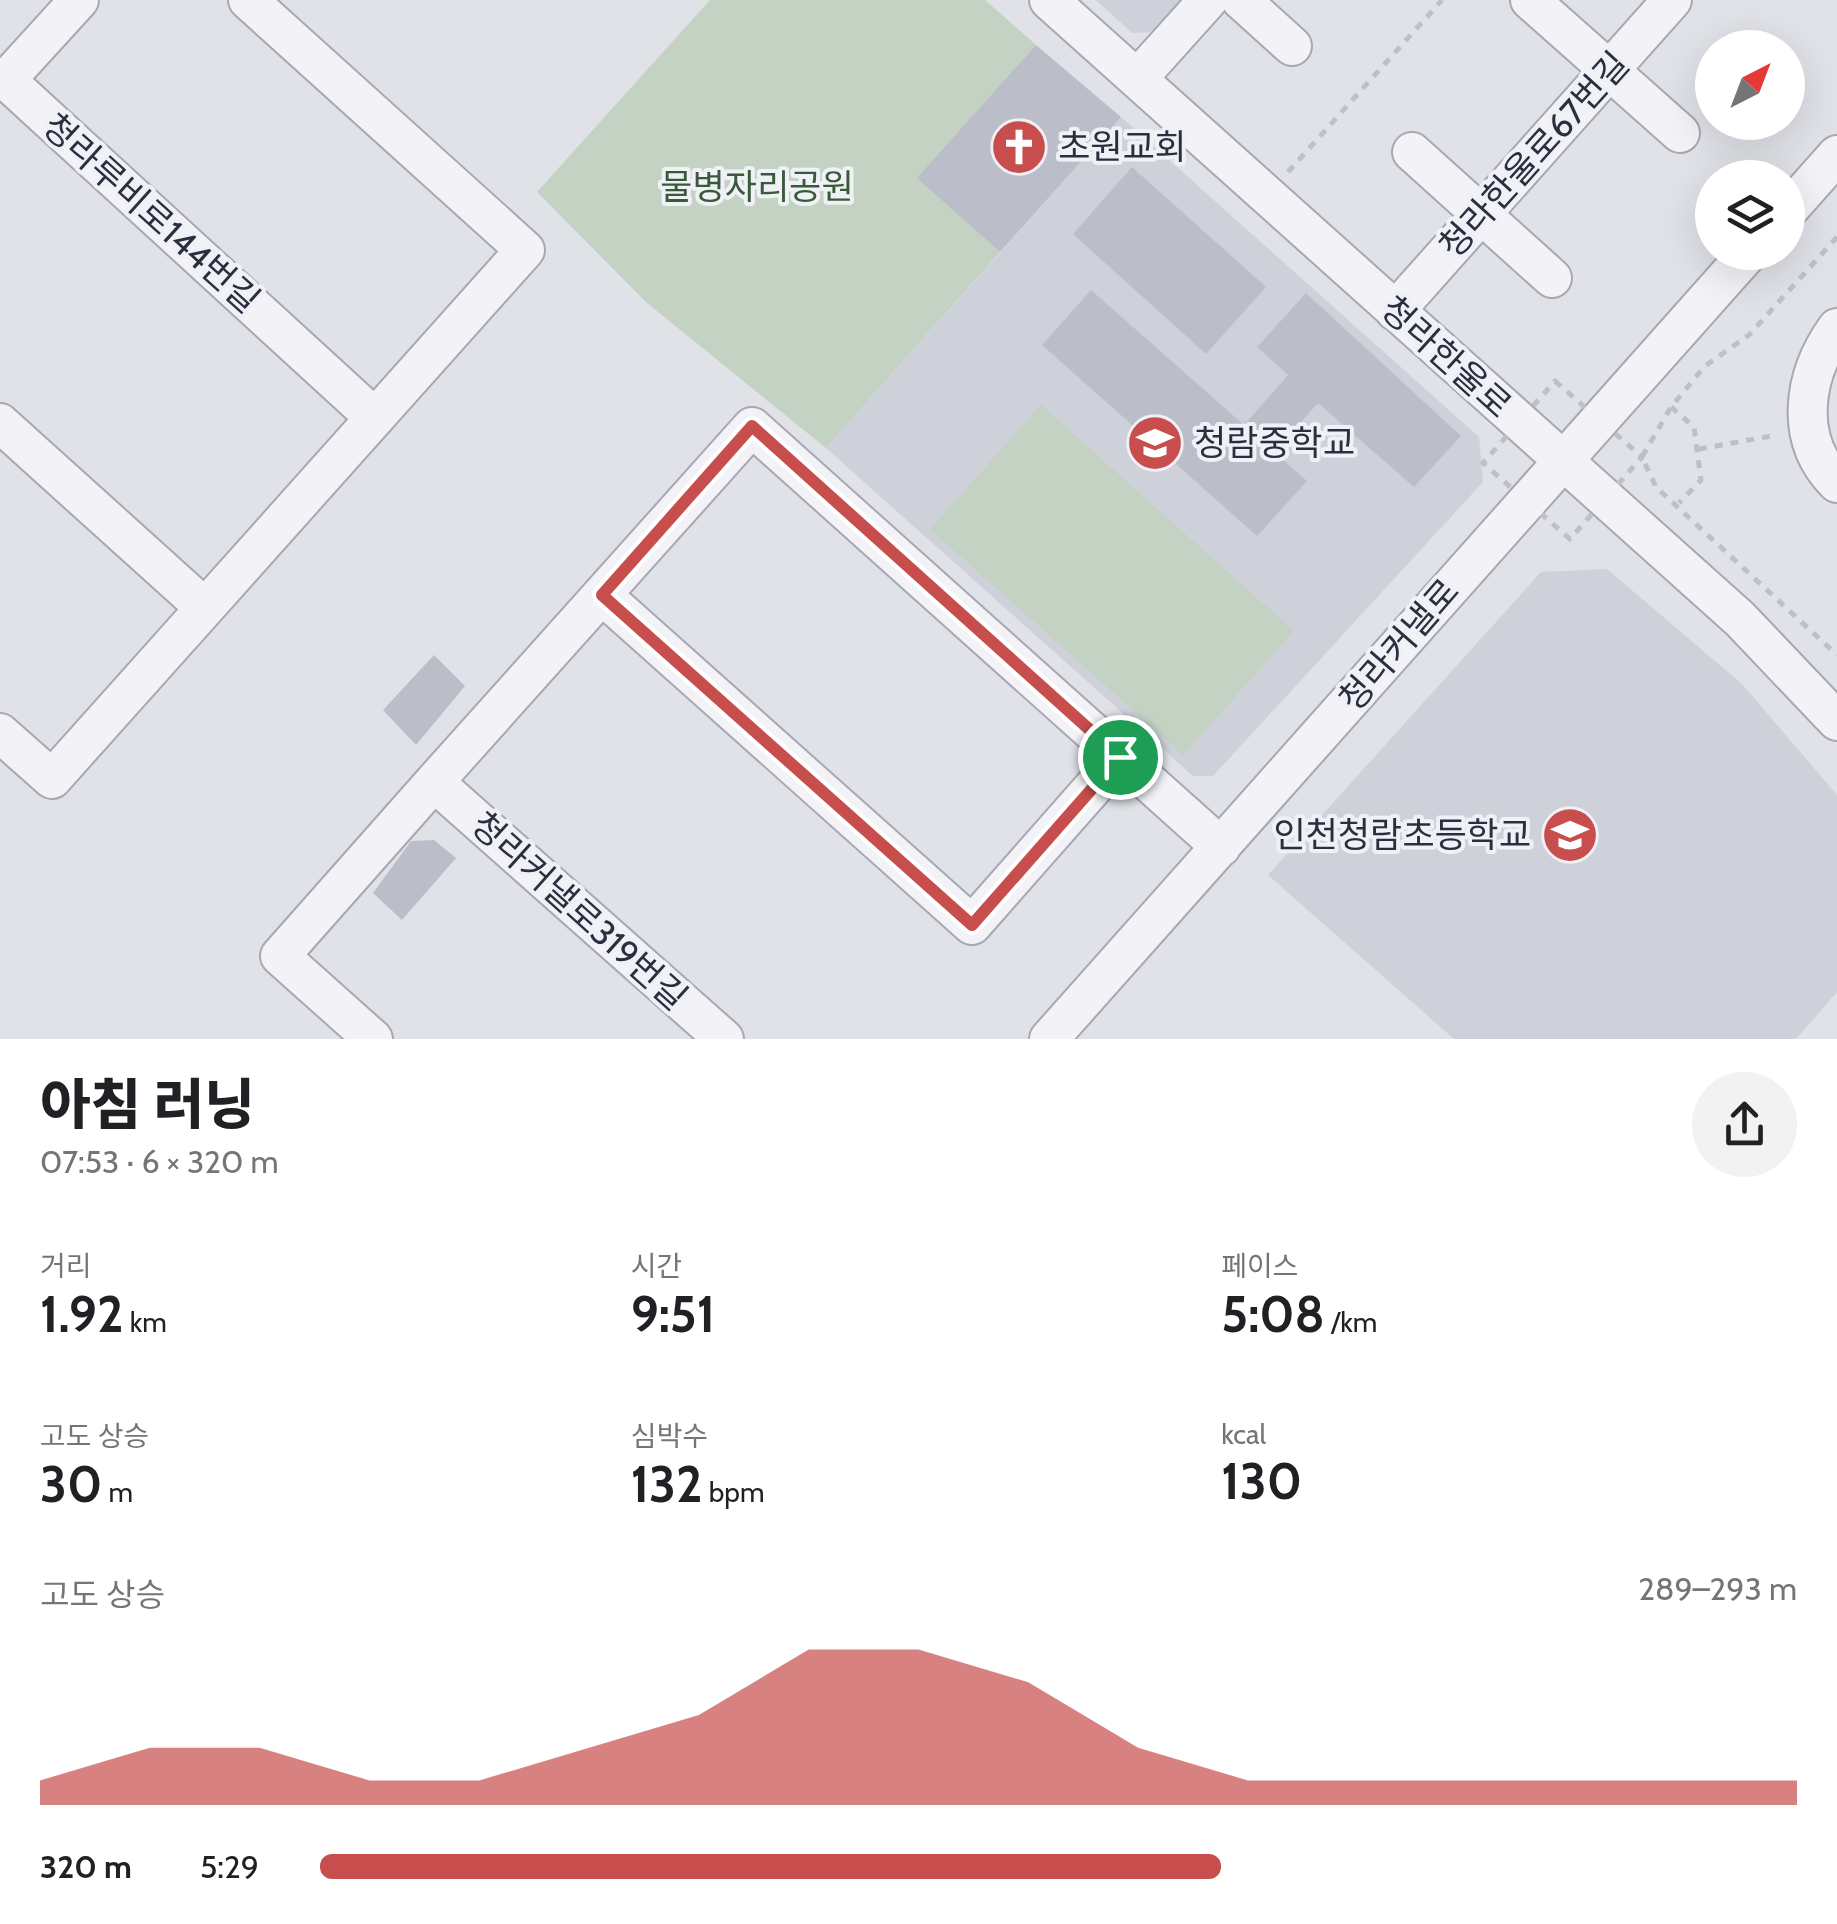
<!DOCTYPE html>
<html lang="ko">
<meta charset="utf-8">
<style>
body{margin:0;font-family:Cabin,"Noto Sans KR",sans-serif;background:#f2f2f2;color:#202124;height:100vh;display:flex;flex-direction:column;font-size:38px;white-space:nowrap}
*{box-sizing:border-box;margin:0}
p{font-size:32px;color:#757577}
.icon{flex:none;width:55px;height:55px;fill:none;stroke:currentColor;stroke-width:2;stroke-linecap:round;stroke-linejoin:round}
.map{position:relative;height:1039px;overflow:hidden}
.details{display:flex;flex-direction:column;background:#fff;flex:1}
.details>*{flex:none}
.needle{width:65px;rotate:42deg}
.controls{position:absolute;left:1695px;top:30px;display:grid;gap:20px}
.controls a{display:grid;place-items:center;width:110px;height:110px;border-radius:50%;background:#fff;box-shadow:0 10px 40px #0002;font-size:50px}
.pin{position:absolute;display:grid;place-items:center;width:85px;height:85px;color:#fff;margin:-42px;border:5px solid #fff;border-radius:50%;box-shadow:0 2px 10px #0007}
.round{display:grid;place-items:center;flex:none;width:105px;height:105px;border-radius:52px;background:#f2f2f2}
.headline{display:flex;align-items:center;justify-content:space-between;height:170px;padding:0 40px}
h1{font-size:55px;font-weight:800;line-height:75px}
.metrics{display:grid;grid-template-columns:repeat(3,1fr);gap:15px;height:170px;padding:10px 40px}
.metrics div{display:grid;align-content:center}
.metrics b{font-size:50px;font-weight:800}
.metrics small{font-size:28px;font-weight:400}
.metrics p{font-size:28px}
.chart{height:280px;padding:20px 40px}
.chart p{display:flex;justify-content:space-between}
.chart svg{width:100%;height:180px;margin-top:10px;fill:#c74e4c;opacity:.7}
ul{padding:0 40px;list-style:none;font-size:32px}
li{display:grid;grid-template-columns:160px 120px 1fr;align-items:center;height:75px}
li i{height:25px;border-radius:12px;background:#c74e4c}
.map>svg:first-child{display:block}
.built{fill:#ced1da}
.green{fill:#c3d2c2}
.building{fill:#bbbdc8}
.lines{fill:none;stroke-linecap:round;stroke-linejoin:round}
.minor-casing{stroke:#a6a8b2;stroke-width:42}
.path{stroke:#bfc0c7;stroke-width:5;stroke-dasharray:8 8;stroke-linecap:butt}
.minor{stroke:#f3f3f7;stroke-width:38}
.route-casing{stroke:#fff;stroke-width:20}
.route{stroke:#c74e4c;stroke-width:12}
.labels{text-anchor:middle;stroke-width:8;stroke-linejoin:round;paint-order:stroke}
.poi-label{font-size:35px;fill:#2a2e3f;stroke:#f0f1f6;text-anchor:start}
.street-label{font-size:35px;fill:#2a2e3f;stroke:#f0f1f6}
.park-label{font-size:35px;fill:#385a38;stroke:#f0f1f6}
</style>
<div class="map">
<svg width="1837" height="1039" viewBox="0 0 1837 1039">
<rect width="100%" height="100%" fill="#e0e2e8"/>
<path class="built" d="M 1096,0 L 1187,0 L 1158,32 L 1132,33 Z
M 1121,117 L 1479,437 L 1483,482 L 1213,776 L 1193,776 L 826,448 Z
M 1607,569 L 1742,684 L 1837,795 L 1837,992 L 1796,1039 L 1454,1039 L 1268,875 L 1541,572 Z"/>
<path class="green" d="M 710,0 L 985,0 L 1036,45 L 918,178 L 1000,252 L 826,448 L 647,303 L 537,192 Z
M 1041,405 L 1294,631 L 1183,755 L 930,529 Z"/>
<path class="building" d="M 1036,45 L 1121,117 L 1000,252 L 917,178 Z
M 1132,167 L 1266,287 L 1206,354 L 1073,234 Z
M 1091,290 L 1244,425 L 1288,375 L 1257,347 L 1306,293 L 1461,436 L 1414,487 L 1318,403 L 1274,452 L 1307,481 L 1257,536 L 1042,345 Z
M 434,655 L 465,686 L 416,745 L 383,710 Z
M 434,840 L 456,858 L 402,920 L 373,893 L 411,841 Z"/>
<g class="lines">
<g class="minor-casing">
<path id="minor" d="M 79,0 L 6,80 L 375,418
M 1049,0 L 1740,619 L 1837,721
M 1241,0 L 1292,46
M 1530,0 L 1680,133
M 1137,79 L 1208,0
M 1412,152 L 1552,278
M 1788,210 L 1837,155
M 1395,311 L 1672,0
M 1837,328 C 1803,375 1793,439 1837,483
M 0,423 L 205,608 L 525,250 L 248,0
M 602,595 L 972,925 L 1120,757
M 0,733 L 52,779 L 205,608
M 373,1039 L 280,956 L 434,782
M 724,1039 L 434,782 L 752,427 L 1221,847
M 1049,1039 L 1749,252"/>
</g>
<path class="path" d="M 1288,172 L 1442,0
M 1837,237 L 1749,335 L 1705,366 L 1671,407 L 1642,457 L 1656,487 L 1837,655
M 1555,381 L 1642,457 L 1570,539 L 1483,463 Z
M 1671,407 L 1694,427 L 1701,480 L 1679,503
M 1699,449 L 1777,435"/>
<use href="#minor" class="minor"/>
</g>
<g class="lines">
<g class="route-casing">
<path id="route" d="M 752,426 L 1120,757 L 972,925 L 602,595 Z"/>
</g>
<use href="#route" class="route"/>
</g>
<defs>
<g id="church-disc" transform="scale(2.875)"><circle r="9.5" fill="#c74e4c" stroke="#f0f1f6"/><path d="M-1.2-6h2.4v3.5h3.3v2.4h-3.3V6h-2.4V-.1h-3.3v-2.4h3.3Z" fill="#fff"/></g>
<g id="school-disc" transform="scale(2.875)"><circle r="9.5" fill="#c74e4c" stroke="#f0f1f6"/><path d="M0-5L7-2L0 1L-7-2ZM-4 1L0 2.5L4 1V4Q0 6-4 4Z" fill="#fff"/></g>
</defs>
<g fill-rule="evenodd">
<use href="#church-disc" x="1019" y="147"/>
<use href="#school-disc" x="1155" y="443"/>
<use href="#school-disc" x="1570" y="835"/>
</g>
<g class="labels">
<g class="poi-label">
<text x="1058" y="159">초원교회</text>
<text x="1194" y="455">청람중학교</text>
<text x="1531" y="847" text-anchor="end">인천청람초등학교</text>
</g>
<g class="street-label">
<text transform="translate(1534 155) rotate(-48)" y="12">청라한울로67번길</text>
<text transform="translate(151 213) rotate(42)" y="12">청라루비로144번길</text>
<text transform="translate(1446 357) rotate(42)" y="12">청라한울로</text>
<text transform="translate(1399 645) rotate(-49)" y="12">청라커낼로</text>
<text transform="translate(579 911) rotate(42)" y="12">청라커낼로319번길</text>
</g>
<g class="park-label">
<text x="757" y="199">물병자리공원</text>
</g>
</g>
</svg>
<div class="controls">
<a><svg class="needle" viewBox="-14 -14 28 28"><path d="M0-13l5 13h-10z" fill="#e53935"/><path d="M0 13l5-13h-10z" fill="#757577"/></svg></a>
<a><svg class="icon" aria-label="layers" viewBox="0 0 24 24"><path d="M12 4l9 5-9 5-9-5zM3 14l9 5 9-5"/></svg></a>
</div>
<div class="pin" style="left:1120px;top:757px;background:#1e9e55"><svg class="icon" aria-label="arrive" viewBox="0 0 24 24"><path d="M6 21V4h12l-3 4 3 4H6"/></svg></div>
</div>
<section class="details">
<div class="headline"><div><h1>아침 러닝</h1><p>07:53 · 6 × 320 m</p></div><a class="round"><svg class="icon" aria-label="share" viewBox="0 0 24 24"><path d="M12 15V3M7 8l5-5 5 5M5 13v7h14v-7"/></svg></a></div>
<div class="metrics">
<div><p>거리</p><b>1.92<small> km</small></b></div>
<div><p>시간</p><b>9:51</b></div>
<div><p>페이스</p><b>5:08<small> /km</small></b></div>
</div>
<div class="metrics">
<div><p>고도 상승</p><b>30<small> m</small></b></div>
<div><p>심박수</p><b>132<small> bpm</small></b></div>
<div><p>kcal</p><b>130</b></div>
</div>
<div class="chart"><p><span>고도 상승</span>289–293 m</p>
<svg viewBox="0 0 160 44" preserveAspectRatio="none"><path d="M0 44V38L10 30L20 30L30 38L40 38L50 30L60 22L70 6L80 6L90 14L100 30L110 38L120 38L130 38L140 38L150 38L160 38V44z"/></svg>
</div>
<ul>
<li><b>320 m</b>5:29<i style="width:61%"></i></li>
</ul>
</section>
